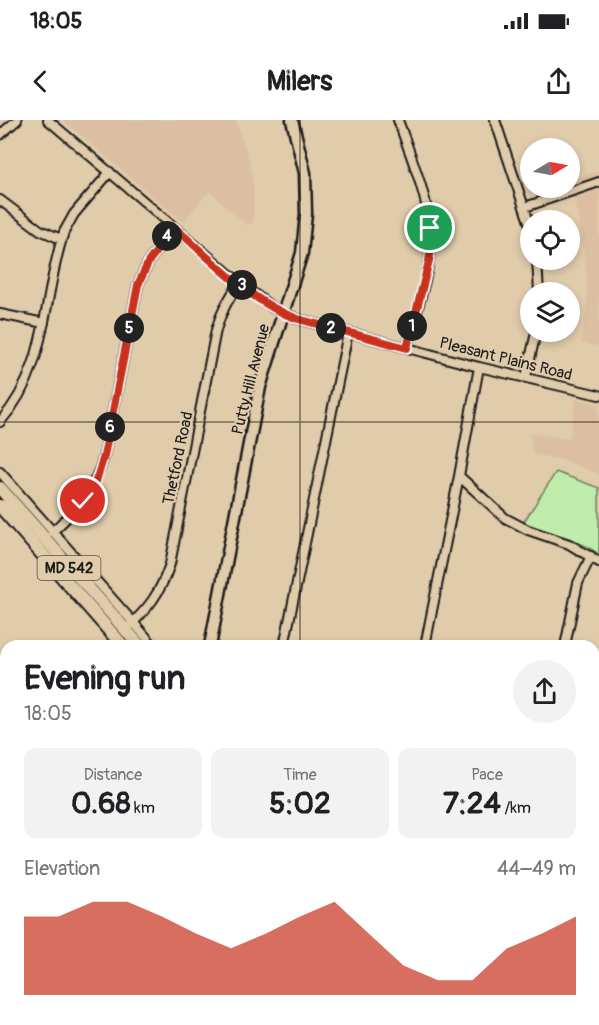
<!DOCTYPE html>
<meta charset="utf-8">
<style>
body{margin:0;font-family:Pangolin,sans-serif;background:#f2f2f2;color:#202124;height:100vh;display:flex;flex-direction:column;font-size:22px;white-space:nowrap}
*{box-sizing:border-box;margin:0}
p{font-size:20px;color:#757577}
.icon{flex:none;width:33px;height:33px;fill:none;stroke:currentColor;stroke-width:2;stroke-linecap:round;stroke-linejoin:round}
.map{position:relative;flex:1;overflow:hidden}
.details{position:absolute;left:0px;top:520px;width:600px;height:386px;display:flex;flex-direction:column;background:#fff;border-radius:18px 18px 0 0;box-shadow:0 3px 9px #0003}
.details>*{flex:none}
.needle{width:39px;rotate:80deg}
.tools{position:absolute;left:520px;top:18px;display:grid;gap:12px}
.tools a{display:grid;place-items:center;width:60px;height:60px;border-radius:50%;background:#fff;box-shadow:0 3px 9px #0003;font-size:30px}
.pin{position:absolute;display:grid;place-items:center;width:51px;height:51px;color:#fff;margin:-26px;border:3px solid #fff;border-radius:50%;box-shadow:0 2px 6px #0007}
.km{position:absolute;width:30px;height:30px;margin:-15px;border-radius:50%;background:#222;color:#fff;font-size:16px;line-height:30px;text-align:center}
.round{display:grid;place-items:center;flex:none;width:63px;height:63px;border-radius:32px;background:#f2f2f2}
.head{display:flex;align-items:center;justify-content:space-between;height:102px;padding:0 24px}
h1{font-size:33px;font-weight:800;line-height:45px}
.figures{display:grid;grid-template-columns:repeat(3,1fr);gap:9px;height:102px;padding:6px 24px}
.figures div{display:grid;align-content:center;border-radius:12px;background:#f2f2f2;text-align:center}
.figures b{font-size:30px;font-weight:800}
.figures small{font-size:16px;font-weight:400}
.figures p{font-size:16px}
.chart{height:168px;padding:12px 24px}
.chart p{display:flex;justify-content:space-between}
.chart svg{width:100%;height:108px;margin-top:6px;fill:#c8321e;opacity:.7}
.status{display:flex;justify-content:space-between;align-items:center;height:42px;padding:0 30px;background:#fff;direction:ltr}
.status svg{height:16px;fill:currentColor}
header{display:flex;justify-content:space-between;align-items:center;height:78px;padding:0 24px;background:#fff;font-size:27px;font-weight:800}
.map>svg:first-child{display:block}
.built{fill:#dcbea2}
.green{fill:#bfecaa;stroke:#6e8463;stroke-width:1.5}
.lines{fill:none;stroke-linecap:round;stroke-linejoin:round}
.street-casing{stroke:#1c1c1c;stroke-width:12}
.secondary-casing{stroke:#1c1c1c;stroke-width:15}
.primary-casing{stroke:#1c1c1c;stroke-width:16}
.street{stroke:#e0cbaa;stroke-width:8}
.secondary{stroke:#e0cbaa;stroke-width:10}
.primary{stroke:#e0cbaa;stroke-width:12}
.route-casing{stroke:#fff;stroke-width:12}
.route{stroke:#c8321e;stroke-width:8}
.grid{fill:none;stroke:#1c1c1c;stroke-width:1.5;stroke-opacity:0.55}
.labels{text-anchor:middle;stroke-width:4.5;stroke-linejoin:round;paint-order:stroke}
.shield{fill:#e0cbaa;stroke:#575047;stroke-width:1.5}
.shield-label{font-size:15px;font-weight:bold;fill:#1c1c1c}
.street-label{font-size:16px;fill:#1c1c1c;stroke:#e0cbaa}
</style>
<div class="status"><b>18:05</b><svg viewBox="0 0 49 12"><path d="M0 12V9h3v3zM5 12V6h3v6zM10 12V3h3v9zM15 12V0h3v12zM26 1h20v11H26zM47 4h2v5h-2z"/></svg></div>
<header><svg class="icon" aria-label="back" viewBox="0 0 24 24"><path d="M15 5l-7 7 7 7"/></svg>Milers<svg class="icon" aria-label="share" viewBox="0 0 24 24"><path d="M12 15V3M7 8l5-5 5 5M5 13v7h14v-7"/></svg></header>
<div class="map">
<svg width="599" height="905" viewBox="0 0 599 905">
<rect width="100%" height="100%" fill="#e0cbaa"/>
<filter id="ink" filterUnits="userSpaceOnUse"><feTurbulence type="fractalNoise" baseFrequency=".0167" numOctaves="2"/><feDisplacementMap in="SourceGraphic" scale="12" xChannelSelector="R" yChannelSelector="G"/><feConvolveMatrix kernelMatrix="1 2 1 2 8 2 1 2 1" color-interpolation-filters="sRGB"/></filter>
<g filter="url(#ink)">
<path class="built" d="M 63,0 L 235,0 L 249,39 L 253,62 L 253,102 L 247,105 L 209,71 L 183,102 Z
M 599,51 L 599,226 L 581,223 L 587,183 L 587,157 L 583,123 L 570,59 Z
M 576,279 L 599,284 L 599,354 L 567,341 L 533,334 L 530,313 L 569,319 Z"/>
<path class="green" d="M 556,352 L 599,368 L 599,434 C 573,416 551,414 523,403 Z"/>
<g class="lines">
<g class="street-casing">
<path id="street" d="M 48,0 L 240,163 L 273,188 L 298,199 L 479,247 L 599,275
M 398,0 C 410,34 429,80 431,115 C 433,144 414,199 407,228
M 495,0 L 531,108
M 0,15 L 17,0
M 0,80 L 40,110 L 61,119
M 525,87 L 599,62
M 537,140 L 539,172
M 0,194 L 44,203
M 526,257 L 536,212
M 0,302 C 49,247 42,178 64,112 L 74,94 L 110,52
M 0,352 L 154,526
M 459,356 L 505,398 L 528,410 L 569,424 L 599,442
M 52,412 C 78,388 94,371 104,336 L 138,165 L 149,141 L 174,107
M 125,510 C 148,489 160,474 170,444 L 216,210 C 221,192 228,178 240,163
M 284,526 L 348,213
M 425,526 L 459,356 L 479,247
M 565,526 L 578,463 L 591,436
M 0,607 L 6,608
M 0,702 L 6,702
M 0,790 L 6,790
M 594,833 L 599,833
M 0,877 L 6,877
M 434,900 L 463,905
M 113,905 L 114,900
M 206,905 L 207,900
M 294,905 L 296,900
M 406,905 L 407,900"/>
</g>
<g class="secondary-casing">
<path id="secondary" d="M 210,526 L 260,267 L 302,133 L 306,94 L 305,53 L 292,0
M 145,905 L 146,900"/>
</g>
<g class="primary-casing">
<path id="primary" d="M 0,368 L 140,526
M 0,386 L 123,526
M 594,715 L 599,715
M 594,727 L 599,727"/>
</g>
<use href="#street" class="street"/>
<use href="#secondary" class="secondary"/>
<use href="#primary" class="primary"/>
</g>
</g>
<g class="lines" filter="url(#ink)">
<g class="route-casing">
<path id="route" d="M 83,381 L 96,361 L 104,336 L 138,165 L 149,141 L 174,107 C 210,138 252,184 298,199 L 407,228 L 429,141 L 431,128 L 430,108"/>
</g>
<use href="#route" class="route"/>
</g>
<path class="grid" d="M 300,0 L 300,526M 0,302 L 599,302M 0,603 L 6,603M 594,603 L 599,603M 300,900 L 300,905"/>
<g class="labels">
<rect class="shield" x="37.5" y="436" width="63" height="24" rx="4.5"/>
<g class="shield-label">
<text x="69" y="453">MD 542</text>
</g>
<g class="street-label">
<text transform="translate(506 238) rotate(14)" y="6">Pleasant Plains Road</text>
<text transform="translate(250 259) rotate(-76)" y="6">Putty Hill Avenue</text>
<text transform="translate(177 338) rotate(-78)" y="6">Thetford Road</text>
</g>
</g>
</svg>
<div class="tools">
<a><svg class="needle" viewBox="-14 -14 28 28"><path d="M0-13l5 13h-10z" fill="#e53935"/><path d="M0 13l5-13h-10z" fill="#757577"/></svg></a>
<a><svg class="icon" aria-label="locate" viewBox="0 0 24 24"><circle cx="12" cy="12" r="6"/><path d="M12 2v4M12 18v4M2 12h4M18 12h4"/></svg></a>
<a><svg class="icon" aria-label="layers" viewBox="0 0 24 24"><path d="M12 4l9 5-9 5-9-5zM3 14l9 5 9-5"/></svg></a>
</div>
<div class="pin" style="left:430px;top:108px;background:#1e9e55"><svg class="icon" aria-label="arrive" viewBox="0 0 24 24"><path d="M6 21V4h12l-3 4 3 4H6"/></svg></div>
<div class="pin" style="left:83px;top:381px;background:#d93025"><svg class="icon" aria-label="check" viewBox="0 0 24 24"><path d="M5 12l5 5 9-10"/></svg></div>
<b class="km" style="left:412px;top:206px">1</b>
<b class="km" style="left:331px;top:208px">2</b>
<b class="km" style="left:242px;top:165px">3</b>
<b class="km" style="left:167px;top:116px">4</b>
<b class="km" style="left:129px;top:208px">5</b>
<b class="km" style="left:110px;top:307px">6</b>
<section class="details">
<div class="head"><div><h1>Evening run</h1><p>18:05</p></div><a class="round"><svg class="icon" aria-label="share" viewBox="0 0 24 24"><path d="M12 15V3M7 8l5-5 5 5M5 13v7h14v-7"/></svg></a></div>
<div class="figures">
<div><p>Distance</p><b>0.68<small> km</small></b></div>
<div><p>Time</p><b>5:02</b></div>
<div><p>Pace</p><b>7:24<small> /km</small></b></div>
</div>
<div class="chart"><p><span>Elevation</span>44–49 m</p>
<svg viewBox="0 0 160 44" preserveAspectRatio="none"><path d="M0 44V12L10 12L20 6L30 6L40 12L50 19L60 25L70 19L80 12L90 6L100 19L110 32L120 38L130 38L140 25L150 19L160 12V44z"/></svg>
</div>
</section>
</div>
